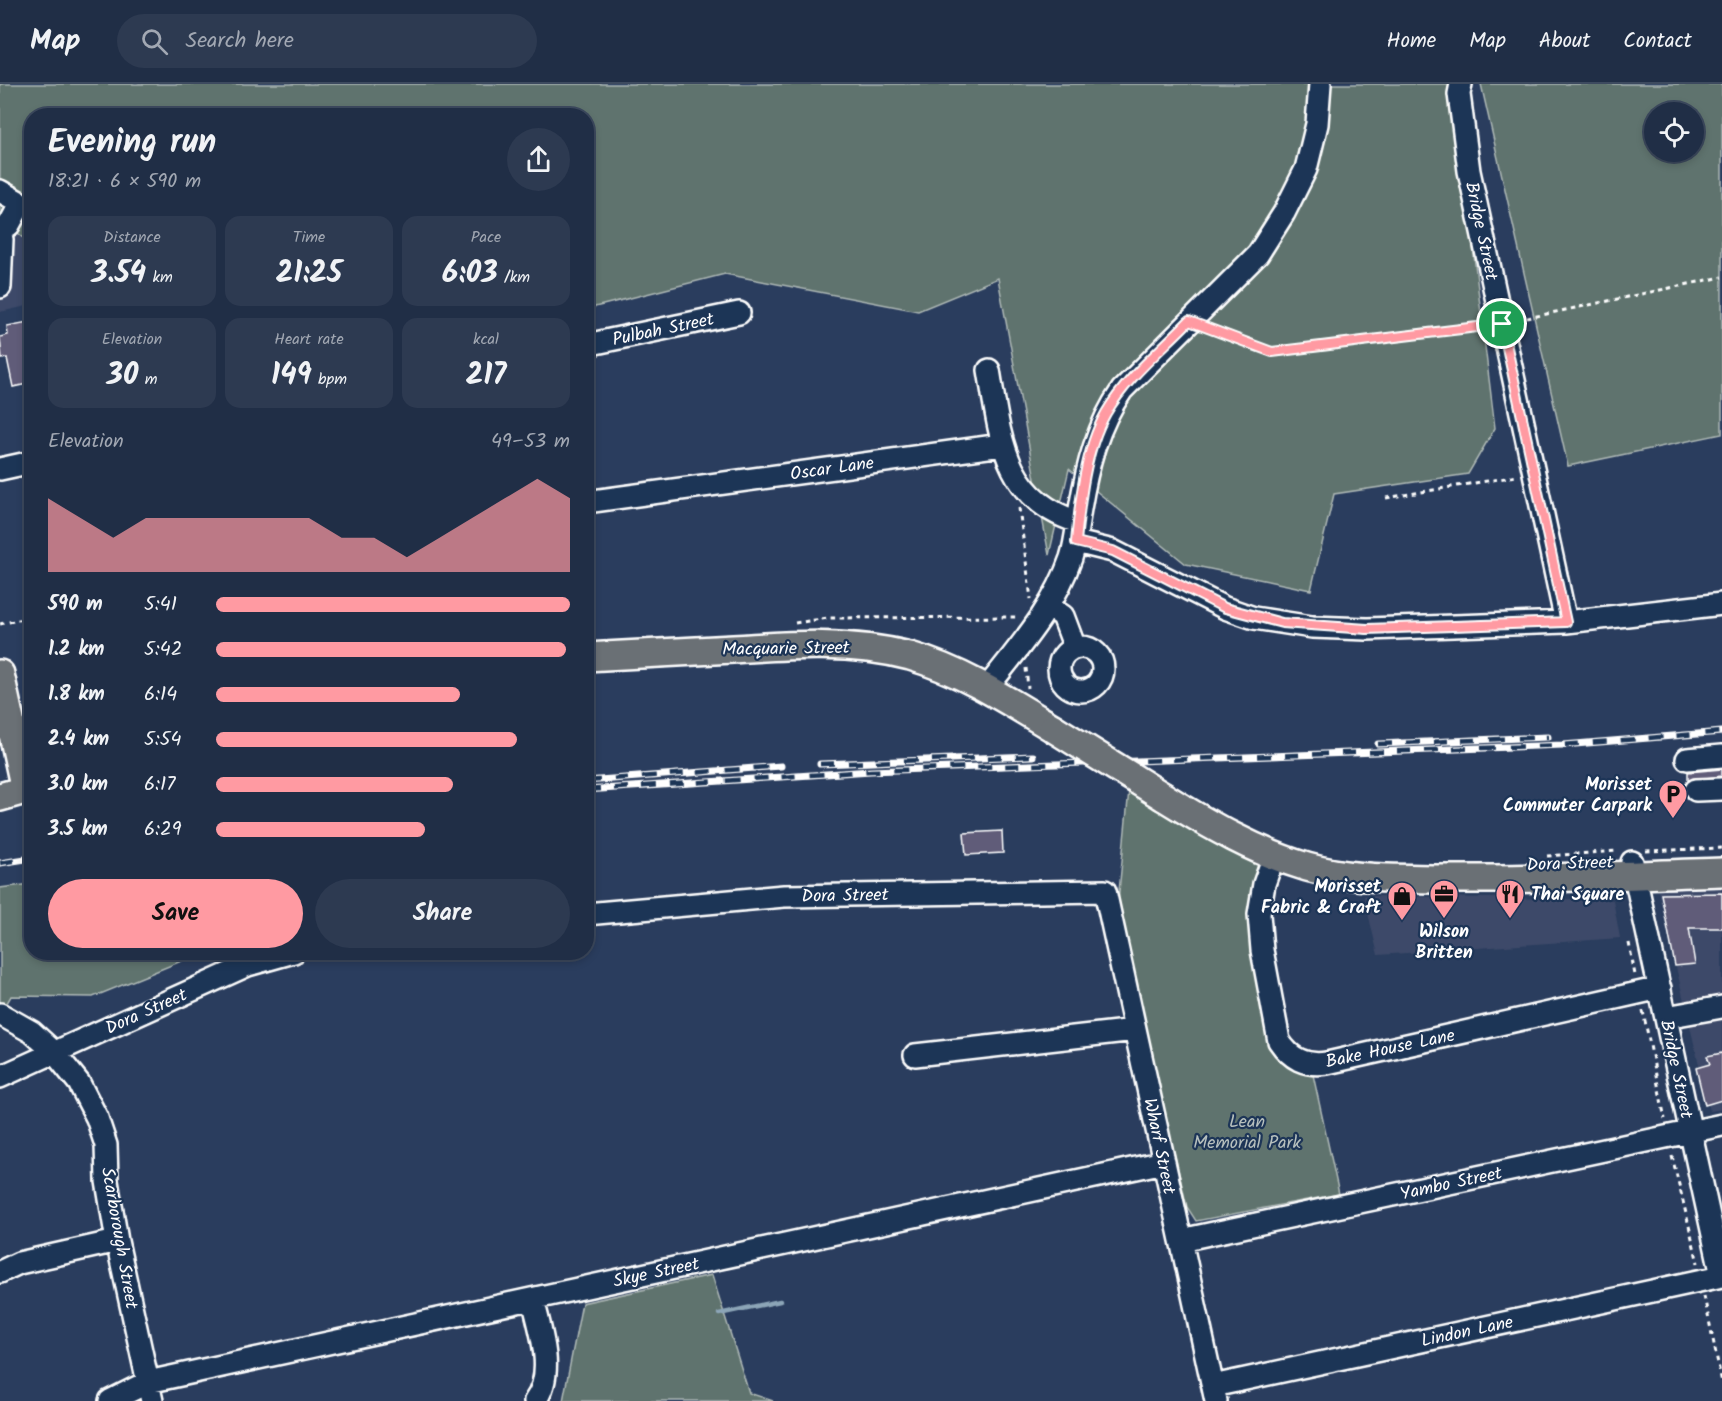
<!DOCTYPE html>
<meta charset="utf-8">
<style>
body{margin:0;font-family:Kalam,sans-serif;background:#2d3a51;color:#f1f3f6;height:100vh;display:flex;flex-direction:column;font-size:22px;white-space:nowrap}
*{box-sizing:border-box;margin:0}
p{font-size:20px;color:#a2a8b3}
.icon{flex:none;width:33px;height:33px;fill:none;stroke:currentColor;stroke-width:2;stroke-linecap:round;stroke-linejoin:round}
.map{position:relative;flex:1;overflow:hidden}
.details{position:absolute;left:24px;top:24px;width:570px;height:852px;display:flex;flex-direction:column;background:#202e46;border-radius:24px;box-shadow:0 3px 9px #0003,0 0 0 2px #3d4a5f}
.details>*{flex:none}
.tools{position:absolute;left:1644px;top:18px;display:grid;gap:12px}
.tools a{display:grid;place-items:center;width:60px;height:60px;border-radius:50%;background:#202e46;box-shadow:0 3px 9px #0003,0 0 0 2px #3d4a5f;font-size:30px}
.pin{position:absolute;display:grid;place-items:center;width:51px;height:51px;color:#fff;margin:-26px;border:3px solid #fff;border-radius:50%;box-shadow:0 2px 6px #0007}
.round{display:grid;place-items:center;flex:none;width:63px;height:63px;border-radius:32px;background:#2d3a51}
.overview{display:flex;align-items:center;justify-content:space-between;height:102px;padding:0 24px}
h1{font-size:33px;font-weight:700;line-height:45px}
.figures{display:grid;grid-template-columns:repeat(3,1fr);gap:9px;height:102px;padding:6px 24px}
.figures div{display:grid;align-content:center;border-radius:15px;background:#2d3a51;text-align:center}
.figures b{font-size:30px;font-weight:700}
.figures small{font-size:16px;font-weight:400}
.figures p{font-size:16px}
.chart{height:168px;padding:12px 24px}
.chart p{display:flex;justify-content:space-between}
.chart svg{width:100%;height:108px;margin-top:6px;fill:#ff9aa2;opacity:.7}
.action{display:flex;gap:12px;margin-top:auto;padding:12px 24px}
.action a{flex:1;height:69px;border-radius:36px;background:#ff9aa2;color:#111;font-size:24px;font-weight:700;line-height:69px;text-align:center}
.action a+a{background:#2d3a51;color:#f1f3f6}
ul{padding:0 24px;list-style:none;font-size:20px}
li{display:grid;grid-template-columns:96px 72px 1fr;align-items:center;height:45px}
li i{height:15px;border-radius:8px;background:#ff9aa2}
header{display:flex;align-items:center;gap:36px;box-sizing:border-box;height:84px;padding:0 30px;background:#202e46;border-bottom:2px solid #3d4a5f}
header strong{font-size:28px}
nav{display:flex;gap:33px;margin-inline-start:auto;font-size:21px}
.search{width:420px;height:54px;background:#2d3a51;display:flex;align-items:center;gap:15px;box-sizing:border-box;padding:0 21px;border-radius:33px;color:#a2a8b3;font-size:22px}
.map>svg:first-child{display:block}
.built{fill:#3e4a69}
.green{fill:#5f736e;stroke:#afb9b6;stroke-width:1.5;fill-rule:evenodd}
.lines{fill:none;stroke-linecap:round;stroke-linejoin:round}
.stream{stroke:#8ca5b7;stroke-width:4.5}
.building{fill:#605c79;stroke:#fff;stroke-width:1.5}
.minor-casing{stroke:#fff;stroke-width:26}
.major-casing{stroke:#fff;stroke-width:32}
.path{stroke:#fff;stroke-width:3;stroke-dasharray:4.5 4.5;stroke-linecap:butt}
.minor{stroke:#1d3557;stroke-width:21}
.major{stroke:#6b6f75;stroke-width:27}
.rail-casing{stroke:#fff;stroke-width:7}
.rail{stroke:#1d3557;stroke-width:4.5;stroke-dasharray:14;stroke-linecap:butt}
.major-bridge-casing{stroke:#fff;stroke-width:32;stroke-linecap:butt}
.major-bridge{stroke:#6b6f75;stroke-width:27}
.route-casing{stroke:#fff;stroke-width:12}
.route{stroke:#ff9aa2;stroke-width:8}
.labels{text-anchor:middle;stroke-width:4.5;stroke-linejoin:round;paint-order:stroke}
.street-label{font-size:18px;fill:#fff;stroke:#1d3557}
.poi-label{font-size:18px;font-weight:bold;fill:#fff;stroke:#1d3557;text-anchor:end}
.park-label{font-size:18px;fill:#b7c0be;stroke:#1d3557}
</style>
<header>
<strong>Map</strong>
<div class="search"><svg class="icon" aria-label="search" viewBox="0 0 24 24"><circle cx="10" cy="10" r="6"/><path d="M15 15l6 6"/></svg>Search here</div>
<nav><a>Home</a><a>Map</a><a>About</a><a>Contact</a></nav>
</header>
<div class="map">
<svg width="1722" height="1317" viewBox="0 0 1722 1317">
<rect width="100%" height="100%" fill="#2a3d5e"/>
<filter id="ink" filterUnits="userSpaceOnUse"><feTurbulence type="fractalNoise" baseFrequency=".0167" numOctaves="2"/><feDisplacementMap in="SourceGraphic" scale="12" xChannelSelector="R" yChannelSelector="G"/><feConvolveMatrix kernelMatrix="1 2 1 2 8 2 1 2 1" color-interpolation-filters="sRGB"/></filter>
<g filter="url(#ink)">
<path class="built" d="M 0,94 L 32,112 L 31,221 L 0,228 Z
M 1656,798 L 1722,799 L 1722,1025 L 1710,1027 Z
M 1364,812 L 1613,816 L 1620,854 L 1378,871 Z"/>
<path class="green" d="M 0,0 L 1453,0 L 1495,344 L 1468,390 L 1334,410 L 1311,506 L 1186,480 L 1069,385 L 1049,471 L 998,194 L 918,227 L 725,190 L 587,225 L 586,32 L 32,32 L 31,160 L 0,134 Z
M 1481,0 L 1722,0 L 1722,350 L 1568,382 ZM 1694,28 L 1694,68 L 1654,68 L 1654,28 Z
M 1129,706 L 1194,747 L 1261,782 L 1273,963 L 1291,984 L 1312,986 L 1339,1110 L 1196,1137 L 1187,1123 L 1117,828 Z
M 31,800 L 32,868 L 201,869 L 93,913 L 11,912 L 0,931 L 0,804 Z
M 712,1191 L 749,1309 L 773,1317 L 563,1317 L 582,1219 Z"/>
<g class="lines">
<path class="stream" d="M 719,1230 L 780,1217"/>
</g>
<path class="building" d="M 28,238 L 32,250 L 32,299 L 13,303 L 7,274 L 2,275 L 0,253 L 8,251 L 7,242 Z
M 1722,685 L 1722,692 L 1688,696 L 1688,688 Z
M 1002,747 L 1003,769 L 966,771 L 964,749 Z
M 1722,809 L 1722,844 L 1689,844 L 1695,880 L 1675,882 L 1661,810 Z
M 1722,969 L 1722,1016 L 1705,1021 L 1696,984 L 1710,980 L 1707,972 Z"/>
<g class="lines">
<g class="minor-casing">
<path id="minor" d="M 1461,0 L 1459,10 L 1469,87 L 1566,538
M 0,107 L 21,119 L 9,141 L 0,147
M 0,153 L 2,155 L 0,203
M 586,261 L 739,229
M 989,286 C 1000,351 1003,415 1078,438
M 0,385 L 32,378
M 586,418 L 1002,361
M 1076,458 L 1113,467 L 1225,524 L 1254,534 L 1312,543 L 1367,545 L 1566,538 L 1722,520
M 1048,522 L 1063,532 L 1075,564
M1059 585a22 22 0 1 1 44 0a22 22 0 1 1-44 0Z
M 987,604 C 1019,563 1054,524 1071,474 C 1076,458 1077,442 1080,425 C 1087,382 1097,342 1122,306 L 1258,170 L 1284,129 L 1306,85 L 1317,40 L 1320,0
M 1687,675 L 1722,672
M 1696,706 L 1722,705
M 1274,772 L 1264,800 L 1259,830 L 1262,866 L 1279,957 C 1291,975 1305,982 1327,979 L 1660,904
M 1632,778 L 1722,1192
M 586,830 L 784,812 L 1105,807 L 1216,1317
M 0,930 L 32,948 L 54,968 L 79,999 L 97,1034 L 106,1061 L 107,1097 L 117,1157 L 152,1317
M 1666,933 L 1722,923
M 915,971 L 1135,946
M 0,993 L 248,881 L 294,868
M 1181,1156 L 1722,1041
M 0,1188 L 19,1179 L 117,1157
M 533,1215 C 540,1247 556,1288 535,1317
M 1213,1302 L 1722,1192
M 110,1317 L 148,1298 L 1164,1078"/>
</g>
<g class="major-casing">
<path id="major" d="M 586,573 C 635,570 684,568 733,565 C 792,561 852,557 910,572 C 962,587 1007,616 1053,644
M 0,590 L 25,706
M 0,713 L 32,704
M 1164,713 C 1209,741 1256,768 1307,783 C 1352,796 1397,794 1443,795 C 1536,796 1629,791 1722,788"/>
</g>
<path class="path" d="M 1518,236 L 1722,193
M 1207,244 L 1272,268 L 1485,242
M 1386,414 L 1517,392
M 1019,424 L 1031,515
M 795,539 L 828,534 L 1019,533
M 0,540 L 32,533
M 1026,584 L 1028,604
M 1646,767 L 1722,764
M 1547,772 L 1618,767
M 1629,859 L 1635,891
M 1643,927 L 1665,1035
M 1672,1072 L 1698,1179
M 1704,1212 L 1722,1299"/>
<use href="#minor" class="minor"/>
<use href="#major" class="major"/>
<g class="rail-casing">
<path id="rail" d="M 1378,660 L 1548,653
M 820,680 L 1033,672
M 586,697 L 781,682
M 586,706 L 871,687 L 1563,661 L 1722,648
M 0,779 L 32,774"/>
</g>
<use href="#rail" class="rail"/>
<g class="major-bridge-casing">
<path id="major-bridge" d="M 1053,644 L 1164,713"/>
</g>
<use href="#major-bridge" class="major-bridge"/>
</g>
</g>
<g class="lines" filter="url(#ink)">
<g class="route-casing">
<path id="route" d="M 1189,237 L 1272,268 L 1502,240 L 1566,538 L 1367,545 L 1282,539 L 1225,524 L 1113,467 L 1076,458 C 1080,417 1085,366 1106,329 C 1126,294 1161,266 1189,237 Z"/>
</g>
<use href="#route" class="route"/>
</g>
<defs>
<g id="parking-pin" transform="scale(1.5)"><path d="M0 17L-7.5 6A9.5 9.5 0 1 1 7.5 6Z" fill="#ff9aa2" stroke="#1d3557"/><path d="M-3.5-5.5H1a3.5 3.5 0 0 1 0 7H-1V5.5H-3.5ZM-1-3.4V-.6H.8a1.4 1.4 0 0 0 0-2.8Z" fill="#111"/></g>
<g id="office-pin" transform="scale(1.5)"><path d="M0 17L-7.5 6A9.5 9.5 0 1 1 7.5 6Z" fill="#ff9aa2" stroke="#1d3557"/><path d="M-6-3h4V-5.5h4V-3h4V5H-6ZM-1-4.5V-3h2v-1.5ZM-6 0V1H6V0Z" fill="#111"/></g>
<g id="restaurant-pin" transform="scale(1.5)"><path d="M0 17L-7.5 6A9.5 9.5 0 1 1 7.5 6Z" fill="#ff9aa2" stroke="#1d3557"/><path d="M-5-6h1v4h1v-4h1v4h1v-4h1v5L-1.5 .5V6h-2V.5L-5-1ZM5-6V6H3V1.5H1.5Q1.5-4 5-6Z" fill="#111"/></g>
<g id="shop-pin" transform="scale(1.5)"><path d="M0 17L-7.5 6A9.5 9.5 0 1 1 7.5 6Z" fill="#ff9aa2" stroke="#1d3557"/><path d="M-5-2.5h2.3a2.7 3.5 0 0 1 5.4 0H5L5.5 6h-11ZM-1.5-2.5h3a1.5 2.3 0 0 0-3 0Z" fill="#111"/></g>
</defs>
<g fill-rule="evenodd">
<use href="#parking-pin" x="1673" y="710"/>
<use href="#office-pin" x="1444" y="810"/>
<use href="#restaurant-pin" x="1510" y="810"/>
<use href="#shop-pin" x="1402" y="812"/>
</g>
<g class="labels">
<g class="street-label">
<text transform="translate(1482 147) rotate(78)" y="6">Bridge Street</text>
<text transform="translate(663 245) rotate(-12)" y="6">Pulbah Street</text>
<text transform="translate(832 384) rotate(-8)" y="6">Oscar Lane</text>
<text transform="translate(786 564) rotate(-1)" y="6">Macquarie Street</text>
<text transform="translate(1570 779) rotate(-2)" y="6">Dora Street</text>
<text transform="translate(845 811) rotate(-1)" y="6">Dora Street</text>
<text transform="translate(146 927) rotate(-24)" y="6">Dora Street</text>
<text transform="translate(1390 964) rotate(-12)" y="6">Bake House Lane</text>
<text transform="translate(1677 985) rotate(78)" y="6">Bridge Street</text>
<text transform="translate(1160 1062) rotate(78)" y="6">Wharf Street</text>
<text transform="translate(1451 1099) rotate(-12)" y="6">Yambo Street</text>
<text transform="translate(120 1154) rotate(80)" y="6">Scarborough Street</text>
<text transform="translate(656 1188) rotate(-12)" y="6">Skye Street</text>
<text transform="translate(1467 1247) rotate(-12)" y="6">Lindon Lane</text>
</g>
<g class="poi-label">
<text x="1652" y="706">Morisset<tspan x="1652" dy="21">Commuter Carpark</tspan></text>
<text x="1381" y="808">Morisset<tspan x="1381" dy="21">Fabric &amp; Craft</tspan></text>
<text x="1531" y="816" text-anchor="start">Thai Square</text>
<text x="1444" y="853" text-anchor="middle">Wilson<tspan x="1444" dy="21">Britten</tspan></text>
</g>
<g class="park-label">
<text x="1247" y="1043">Lean<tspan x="1247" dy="21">Memorial Park</tspan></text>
</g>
</g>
</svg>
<div class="tools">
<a><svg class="icon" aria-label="locate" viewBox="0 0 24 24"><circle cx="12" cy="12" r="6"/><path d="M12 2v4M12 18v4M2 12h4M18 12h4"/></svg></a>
</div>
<div class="pin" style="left:1502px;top:240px;background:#1e9e55"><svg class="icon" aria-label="arrive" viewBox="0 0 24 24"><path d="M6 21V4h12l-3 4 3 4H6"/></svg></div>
<section class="details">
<div class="overview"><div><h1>Evening run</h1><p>18:21 · 6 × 590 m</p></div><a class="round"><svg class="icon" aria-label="share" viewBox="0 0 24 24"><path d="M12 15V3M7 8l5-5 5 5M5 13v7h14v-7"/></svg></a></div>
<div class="figures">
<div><p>Distance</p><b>3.54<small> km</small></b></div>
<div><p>Time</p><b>21:25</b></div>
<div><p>Pace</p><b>6:03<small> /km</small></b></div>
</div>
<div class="figures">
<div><p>Elevation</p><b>30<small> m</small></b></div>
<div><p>Heart rate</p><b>149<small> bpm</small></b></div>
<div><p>kcal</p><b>217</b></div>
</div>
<div class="chart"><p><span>Elevation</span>49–53 m</p>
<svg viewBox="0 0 160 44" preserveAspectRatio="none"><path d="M0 44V14L10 22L20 30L30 22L40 22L50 22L60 22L70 22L80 22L90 30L100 30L110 38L120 30L130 22L140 14L150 6L160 14V44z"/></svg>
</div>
<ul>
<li><b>590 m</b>5:41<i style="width:100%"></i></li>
<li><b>1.2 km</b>5:42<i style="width:99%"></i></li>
<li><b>1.8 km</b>6:14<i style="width:69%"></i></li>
<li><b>2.4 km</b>5:54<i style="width:85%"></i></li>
<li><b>3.0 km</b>6:17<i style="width:67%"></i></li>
<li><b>3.5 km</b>6:29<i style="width:59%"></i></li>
</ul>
<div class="action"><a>Save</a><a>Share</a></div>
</section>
</div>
